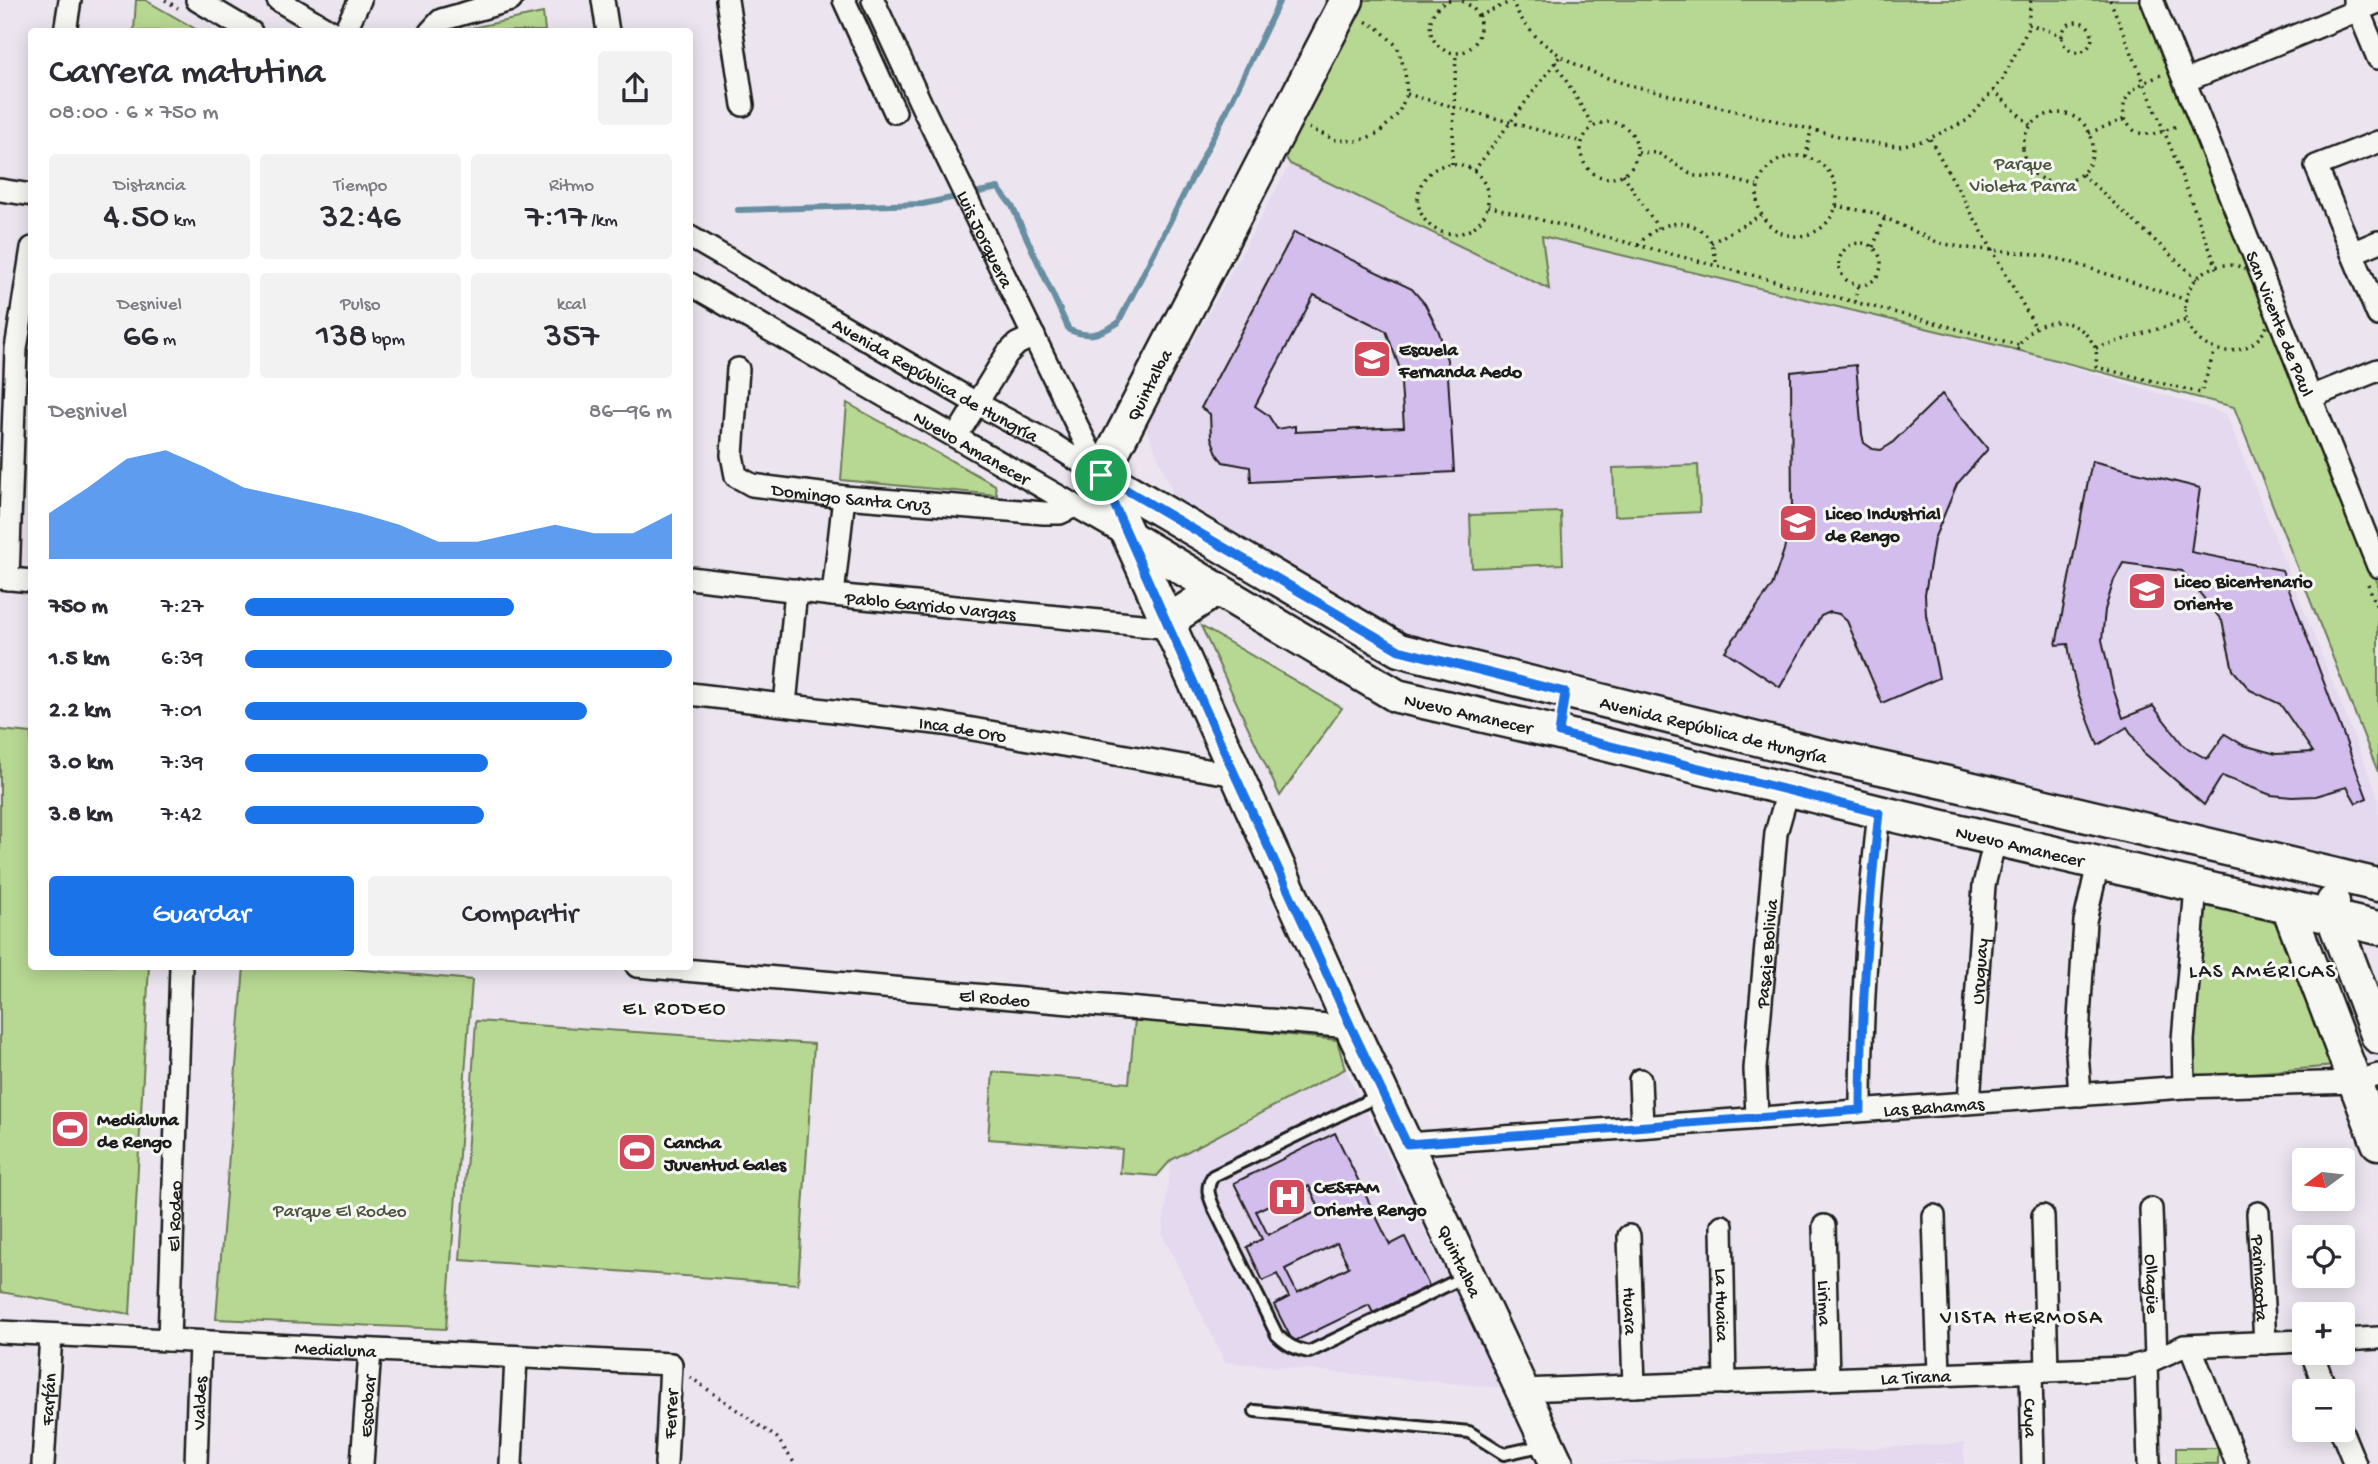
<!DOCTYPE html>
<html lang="es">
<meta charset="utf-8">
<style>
body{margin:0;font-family:"Gochi Hand",sans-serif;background:#f2f2f3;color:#2b2b33;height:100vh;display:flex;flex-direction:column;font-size:26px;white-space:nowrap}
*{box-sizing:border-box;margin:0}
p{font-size:23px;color:#7c7c81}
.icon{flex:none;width:38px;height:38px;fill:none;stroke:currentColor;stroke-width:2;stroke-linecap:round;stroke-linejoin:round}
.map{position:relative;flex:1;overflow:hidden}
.side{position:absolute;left:28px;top:28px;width:665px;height:942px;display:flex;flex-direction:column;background:#fff;border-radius:7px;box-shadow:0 4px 18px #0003}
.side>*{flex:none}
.needle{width:46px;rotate:255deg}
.fabs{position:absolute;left:2292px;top:1148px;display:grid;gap:14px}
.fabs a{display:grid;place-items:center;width:63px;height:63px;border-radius:7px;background:#fff;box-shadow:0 4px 18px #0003;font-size:35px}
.pin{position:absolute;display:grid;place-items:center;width:60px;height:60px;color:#fff;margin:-30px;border:4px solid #fff;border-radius:50%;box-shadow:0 2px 7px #0007}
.round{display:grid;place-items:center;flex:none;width:74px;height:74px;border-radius:7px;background:#f2f2f3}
.headline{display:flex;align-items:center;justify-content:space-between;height:119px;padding:0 21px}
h1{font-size:38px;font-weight:600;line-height:52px}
.stats{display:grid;grid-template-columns:repeat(3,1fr);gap:10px;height:119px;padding:7px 21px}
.stats div{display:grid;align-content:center;border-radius:7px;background:#f2f2f3;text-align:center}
.stats b{font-size:35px;font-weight:600}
.stats small{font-size:19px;font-weight:400}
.stats p{font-size:19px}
.chart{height:196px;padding:14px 21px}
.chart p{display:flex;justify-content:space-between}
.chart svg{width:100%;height:126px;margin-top:7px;fill:#1a73e8;opacity:.7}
.button{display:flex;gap:14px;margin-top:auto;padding:14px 21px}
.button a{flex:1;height:80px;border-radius:7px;background:#1a73e8;color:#fff;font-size:28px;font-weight:600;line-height:80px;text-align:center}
.button a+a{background:#f2f2f3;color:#2b2b33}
ul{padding:0 21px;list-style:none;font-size:23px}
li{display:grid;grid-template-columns:112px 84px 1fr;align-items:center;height:52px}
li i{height:18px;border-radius:9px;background:#1a73e8}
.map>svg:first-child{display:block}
.built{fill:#e4d9ef}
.green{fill:#b7d892;stroke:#6a7a57;stroke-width:2}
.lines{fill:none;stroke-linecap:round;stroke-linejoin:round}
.stream{stroke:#688ea2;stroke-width:6}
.building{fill:#d3bded;stroke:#1c1c1c;stroke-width:2;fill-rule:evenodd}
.lane-casing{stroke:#1c1c1c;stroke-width:16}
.street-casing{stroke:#1c1c1c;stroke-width:26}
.secondary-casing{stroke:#1c1c1c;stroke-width:37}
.path{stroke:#1c1c1c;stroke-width:3.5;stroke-dasharray:2 5;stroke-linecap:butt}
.lane{stroke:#f6f6f2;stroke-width:10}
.street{stroke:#f6f6f2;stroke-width:21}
.secondary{stroke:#f6f6f2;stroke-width:32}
.route-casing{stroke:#fff;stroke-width:14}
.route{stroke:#1a73e8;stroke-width:9}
.labels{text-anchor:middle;stroke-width:6;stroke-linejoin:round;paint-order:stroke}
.park-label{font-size:19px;fill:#4a543f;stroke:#f6f6f2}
.street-label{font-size:19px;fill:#1c1c1c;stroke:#f6f6f2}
.poi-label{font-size:19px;font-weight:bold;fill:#1c1c1c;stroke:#f6f6f2;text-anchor:start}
.neighbourhood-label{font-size:21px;letter-spacing:2px;fill:#1c1c1c;stroke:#f6f6f2}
</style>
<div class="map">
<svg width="2378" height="1464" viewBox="0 0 2378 1464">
<rect width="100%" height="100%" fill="#ece5f0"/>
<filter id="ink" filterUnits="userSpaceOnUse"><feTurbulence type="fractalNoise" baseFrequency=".0143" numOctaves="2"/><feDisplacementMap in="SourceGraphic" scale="14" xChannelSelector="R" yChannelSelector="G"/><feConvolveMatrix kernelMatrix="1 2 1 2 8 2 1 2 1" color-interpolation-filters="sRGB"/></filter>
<g filter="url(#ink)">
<path class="built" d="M 1290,164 L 1549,289 L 1542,236 L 2018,350 L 2226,414 L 2378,797 L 2378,866 L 1417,640 L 1174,496 L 1146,428 Z
M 1345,1069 L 1502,1388 L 1225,1362 L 1162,1234 L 1171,1160 Z
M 1964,1443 L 1964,1464 L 1589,1464 Z"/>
<path class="green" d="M 136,0 L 145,0 L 199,31 L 134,31 Z
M 1355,0 L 2141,0 L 2297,378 L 2378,584 L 2378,772 L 2234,407 L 2017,350 L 1542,236 L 1549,289 L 1290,164 L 1281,150 Z
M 543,13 L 545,31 L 457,31 Z
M 847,403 L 995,485 L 997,495 L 841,480 Z
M 1698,465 L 1700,512 L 1615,516 L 1613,468 Z
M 1561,512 L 1563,564 L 1472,568 L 1470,515 Z
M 1201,626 L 1342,708 L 1280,796 Z
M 0,730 L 31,733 L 32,966 L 149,966 L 130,1314 L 0,1292 Z
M 2205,903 L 2275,912 L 2335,1066 L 2190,1078 Z
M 244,966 L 318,966 L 472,980 L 446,1329 L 216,1319 Z
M 1135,1019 L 1337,1040 L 1345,1069 L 1171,1160 L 1157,1176 L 1120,1173 L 1122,1149 L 988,1139 L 993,1072 L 1129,1083 Z
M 476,1021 L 814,1044 L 798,1284 L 460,1260 Z
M 2176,1448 L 2218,1448 L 2218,1464 L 2176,1464 Z"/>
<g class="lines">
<path class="stream" d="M 738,210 L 923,204 L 998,188 L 1012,206 L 1069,330 C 1090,338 1098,335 1118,323 L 1226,112 L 1280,0"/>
</g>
<path class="building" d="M 1294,232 L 1412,289 L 1425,304 L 1439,332 L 1447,360 L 1454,472 L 1251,482 L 1250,467 L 1223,462 L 1218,456 L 1211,437 L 1210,414 L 1201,408 ZM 1314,295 L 1386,331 L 1400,369 L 1404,427 L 1295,432 L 1295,426 L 1277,429 L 1268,415 L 1255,406 Z
M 1856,365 L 1862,434 L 1864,443 L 1873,449 L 1881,450 L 1891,444 L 1942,394 L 1988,449 L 1957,484 L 1934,539 L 1925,594 L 1926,615 L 1939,678 L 1882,703 L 1847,621 L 1839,614 L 1830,612 L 1821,616 L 1780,687 L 1725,651 L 1772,586 L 1784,550 L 1792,511 L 1791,372 Z
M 2092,461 L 2200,488 L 2191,552 L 2282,570 L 2367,798 L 2356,803 L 2347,787 L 2316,796 L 2292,797 L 2271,795 L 2222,776 L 2204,805 L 2143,752 L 2127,727 L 2098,745 L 2078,693 L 2072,669 L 2068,644 L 2056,645 ZM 2123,563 L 2182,571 L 2222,621 L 2233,670 L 2250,690 L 2280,704 L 2313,752 L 2276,754 L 2243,745 L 2225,734 L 2207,759 L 2184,746 L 2153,706 L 2123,718 L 2113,688 L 2102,640 L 2105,610 L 2114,580 Z
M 1335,1133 L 1390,1245 L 1405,1237 L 1429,1286 L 1373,1313 L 1369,1305 L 1293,1342 L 1274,1305 L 1289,1297 L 1277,1274 L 1263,1281 L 1247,1247 L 1262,1239 L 1234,1183 ZM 1309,1186 L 1320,1210 L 1268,1235 L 1256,1211 ZM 1337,1243 L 1349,1267 L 1297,1293 L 1285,1269 Z"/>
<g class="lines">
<g class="lane-casing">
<path id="lane" d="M 1380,1095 L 1213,1176 C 1205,1188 1209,1196 1214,1208 L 1277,1335 C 1287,1345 1295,1349 1309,1352 L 1464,1277
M 1255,1411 L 1469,1432 L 1504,1454 L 1545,1445"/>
</g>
<g class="street-casing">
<g id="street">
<path d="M 197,0 L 251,32"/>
<path d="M 278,0 L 332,32"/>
<path d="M 603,0 L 608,32"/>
<path d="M 727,0 L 743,105"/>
<path d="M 844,0 L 895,112"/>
<path id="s1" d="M 873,0 L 922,106 L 1101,475"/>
<path id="s2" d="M 2152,0 L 2378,566"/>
<path d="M 2354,0 L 2378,58"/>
<path d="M 65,32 L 70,0"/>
<path d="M 344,32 L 360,0"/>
<path d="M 430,32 L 441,20 L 511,0"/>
<path d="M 2185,81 L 2378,2"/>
<path d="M 2378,142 L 2316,166 L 2378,315"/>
<path d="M 0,190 L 32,195"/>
<path id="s3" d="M 690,237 L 976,403 L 1052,444 L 1101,475"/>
<path d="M 2352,253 L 2378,242"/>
<path id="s4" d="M 690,284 L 1131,538"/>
<path id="s5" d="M 738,369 L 732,455 L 736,476 L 752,485 L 844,497 L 1044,513 L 1060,513 L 1075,506"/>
<path d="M 2311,397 L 2378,370"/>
<path d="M 956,437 L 1007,354 L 1017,344 L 1034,336"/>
<path d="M 0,578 L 32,581"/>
<path id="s6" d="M 690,578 L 833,595 L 1172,628"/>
<path d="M 8,579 L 16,349 L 32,248"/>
<path d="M 833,595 L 844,497"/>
<path id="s7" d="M 690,694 L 944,724 L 1235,775"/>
<path d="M 785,705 L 796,590"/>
<path id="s8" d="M 637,966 L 1351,1027"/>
<path d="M 1640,1080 L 1642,1126"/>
<path d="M 2184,1087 L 2183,1040 L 2196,887"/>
<path d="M 2080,1095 L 2077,1052 L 2085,921 L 2098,864"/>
<path id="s9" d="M 1969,1102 L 1984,885 L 1995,840"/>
<path d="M 1861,1110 C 1861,1011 1868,911 1879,812"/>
<path id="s10" d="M 1757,1117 L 1755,1069 L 1776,833 L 1788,791"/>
<path id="s11" d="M 1407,1144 L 2184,1087 L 2354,1082 L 2378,1075"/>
<path id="s12" d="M 2151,1209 L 2156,1358"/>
<path id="s13" d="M 2258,1213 L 2265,1343"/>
<path d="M 1934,1216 L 1939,1375"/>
<path d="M 2043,1216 L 2047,1371"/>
<path id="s14" d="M 1722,1226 L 1725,1383"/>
<path id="s15" d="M 1824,1226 L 1828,1379"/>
<path id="s16" d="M 1629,1236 L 1634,1386"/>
<path id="s17" d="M 0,1332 L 671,1364 L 666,1464"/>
<path id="s18" d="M 169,1340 L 181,966"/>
<path d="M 2343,1340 L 2378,1338"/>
<path d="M 2190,1346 L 2237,1464"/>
<path d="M 2312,1353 L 2326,1391"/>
<path d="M 2146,1363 L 2149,1464"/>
<path id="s19" d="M 2031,1372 L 2033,1464"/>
<path id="s20" d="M 1522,1390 L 2126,1368 L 2146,1363 L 2184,1346 L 2305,1341"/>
<path d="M 2341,1430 L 2355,1464"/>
<path id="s21" d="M 43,1464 L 51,1335"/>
<path id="s22" d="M 196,1464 L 200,1342"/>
<path id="s23" d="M 362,1464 L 370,1350"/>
<path d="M 511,1464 L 516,1357"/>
</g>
</g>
<g class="secondary-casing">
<g id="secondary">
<path id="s24" d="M 1101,475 L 1399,650 L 1809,752 L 1957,785 L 2378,885"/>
<path id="s25" d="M 1101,475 L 1351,1027 L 1557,1464"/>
<path id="s26" d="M 1101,475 L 1347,0"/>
<path id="s27" d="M 1131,538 L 1397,696 L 1559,733 L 1879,812 L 2378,928"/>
<path d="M 1172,628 L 1176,616 L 1217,589"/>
<path d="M 2333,902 L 2333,918 L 2378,1037"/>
<path d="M 2288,907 L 2378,1143"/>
</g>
</g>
<path class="path" d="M 165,0 L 178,8
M 1450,0 C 1420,10 1426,52 1456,53 C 1483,53 1492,9 1458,0
M 1512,0 C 1530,48 1583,71 1629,85 L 1859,141 L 1899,146 L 1926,140 L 1968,120 L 2002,80 L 2027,31 L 2031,0
M 2110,0 L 2171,148 L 2217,268
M 1479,16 L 1512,1
M2062 37a15 15 0 1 1 30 0a15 15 0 1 1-30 0Z
M 2028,24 L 2062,35
M 1555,62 L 1593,126
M 2161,75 C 2149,81 2135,85 2128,96 C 2117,112 2128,134 2146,134 C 2157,135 2169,129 2179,125
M 1993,90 L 2031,126
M 1407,94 L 1582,142
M2023 148a35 35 0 1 1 70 0a35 35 0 1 1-70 0Z
M1581 150a28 28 0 1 1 56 0a28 28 0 1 1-56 0Z
M 1309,128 L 1336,140 L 1359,141 L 1379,133 L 1398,114 L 1407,94 L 1405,71 L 1397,46 L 1378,28 L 1365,21
M 2089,133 L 2125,119
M 1930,139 L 2036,328
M 1638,152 L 1658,153 L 1694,176 L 1722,177 L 1757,186
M1757 196a40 40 0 1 1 80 0a40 40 0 1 1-80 0Z
M 1806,157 L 1811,129
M 1452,164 L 1456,53
M1418 199a35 35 0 1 1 70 0a35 35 0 1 1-70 0Z
M 1474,171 L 1560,56
M 1623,174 L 1658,228
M 2082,174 L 2197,279
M 1488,206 L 2019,345
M 1836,206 L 1875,213 L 1939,243 L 1967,248 L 2028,253 L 2064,260 L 2187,300
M1839 264a21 21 0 1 1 42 0a21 21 0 1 1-42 0Z
M 1711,243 L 1761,215
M 1638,245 C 1655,225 1685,213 1706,235 C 1714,243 1715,256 1717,266
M 1873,247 L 1885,217
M2185 308a43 43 0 1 1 86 0a43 43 0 1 1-86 0Z
M 1855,302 L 1858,285
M 2096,348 L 2187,320
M 2018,350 C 2026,322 2062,313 2084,332 C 2088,337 2095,344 2096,350 C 2097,355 2096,362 2096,367 L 2201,393 L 2215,350
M 2368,584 L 2378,610
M 690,1377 L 777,1438 L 795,1464"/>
<use href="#lane" class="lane"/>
<use href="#street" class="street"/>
<use href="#secondary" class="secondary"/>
</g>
</g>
<g class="lines" filter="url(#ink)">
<g class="route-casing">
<path id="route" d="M 1101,475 L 1399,650 L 1565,692 L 1559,733 L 1879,813 C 1868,911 1861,1011 1861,1110 L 1407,1144 L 1351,1027 L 1235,775 Z"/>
</g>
<use href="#route" class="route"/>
</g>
<defs>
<g id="school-square" transform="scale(2.0125)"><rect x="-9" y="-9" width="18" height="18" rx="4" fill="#d1495b" stroke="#f6f6f2"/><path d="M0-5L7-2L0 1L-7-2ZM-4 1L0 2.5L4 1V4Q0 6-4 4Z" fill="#fff"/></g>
<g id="stadium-square" transform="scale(2.0125)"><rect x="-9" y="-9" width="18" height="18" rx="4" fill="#d1495b" stroke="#f6f6f2"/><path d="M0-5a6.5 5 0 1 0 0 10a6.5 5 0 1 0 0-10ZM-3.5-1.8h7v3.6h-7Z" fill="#fff"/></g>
<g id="hospital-square" transform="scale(2.0125)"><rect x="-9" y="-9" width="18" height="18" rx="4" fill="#d1495b" stroke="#f6f6f2"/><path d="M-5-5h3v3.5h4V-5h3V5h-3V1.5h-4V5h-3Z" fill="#fff"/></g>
</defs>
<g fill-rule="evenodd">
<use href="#school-square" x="1372" y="359"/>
<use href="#school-square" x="1798" y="523"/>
<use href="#school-square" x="2147" y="591"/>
<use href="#stadium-square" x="70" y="1129"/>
<use href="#stadium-square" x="637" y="1152"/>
<use href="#hospital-square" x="1287" y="1197"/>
</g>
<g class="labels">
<g class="park-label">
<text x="2023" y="169">Parque<tspan x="2023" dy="22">Violeta Parra</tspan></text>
<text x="340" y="1216">Parque El Rodeo</text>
</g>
<g class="street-label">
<text dy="7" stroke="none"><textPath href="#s1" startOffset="264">Luis Jorquera</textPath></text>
<text dy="7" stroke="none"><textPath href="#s2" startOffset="348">San Vicente de Paul</textPath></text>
<text dy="7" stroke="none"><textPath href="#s3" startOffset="284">Avenida República de Hungría</textPath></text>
<text dy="7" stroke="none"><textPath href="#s26" startOffset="102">Quintalba</textPath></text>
<text dy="7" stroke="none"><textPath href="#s4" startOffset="326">Nuevo Amanecer</textPath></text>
<text dy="7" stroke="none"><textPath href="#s5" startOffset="226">Domingo Santa Cruz</textPath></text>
<text dy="7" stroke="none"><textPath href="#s6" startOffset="242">Pablo Garrido Vargas</textPath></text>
<text dy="7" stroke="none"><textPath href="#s27" startOffset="383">Nuevo Amanecer</textPath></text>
<text dy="7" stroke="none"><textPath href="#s7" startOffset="275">Inca de Oro</textPath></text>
<text dy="7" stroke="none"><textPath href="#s24" startOffset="670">Avenida República de Hungría</textPath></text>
<text dy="7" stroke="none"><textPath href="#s27" startOffset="950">Nuevo Amanecer</textPath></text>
<text dy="7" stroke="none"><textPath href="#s10" startOffset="164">Pasaje Bolivia</textPath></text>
<text dy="7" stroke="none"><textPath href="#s9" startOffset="131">Uruguay</textPath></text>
<text dy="7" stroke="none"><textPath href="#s8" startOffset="359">El Rodeo</textPath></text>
<text dy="7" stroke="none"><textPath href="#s11" startOffset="528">Las Bahamas</textPath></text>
<text dy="7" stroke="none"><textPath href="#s18" startOffset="124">El Rodeo</textPath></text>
<text dy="7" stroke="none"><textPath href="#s25" startOffset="864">Quintalba</textPath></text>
<text dy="7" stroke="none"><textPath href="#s13" startOffset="65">Parinacota</textPath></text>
<text dy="7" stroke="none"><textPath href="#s12" startOffset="75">Ollagüe</textPath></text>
<text dy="7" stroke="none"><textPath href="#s15" startOffset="77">Lirima</textPath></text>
<text dy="7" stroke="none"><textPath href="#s14" startOffset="79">La Huaica</textPath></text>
<text dy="7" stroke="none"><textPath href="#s16" startOffset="75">Huara</textPath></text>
<text dy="7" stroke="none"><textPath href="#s17" startOffset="336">Medialuna</textPath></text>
<text dy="7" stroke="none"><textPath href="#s20" startOffset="394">La Tirana</textPath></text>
<text dy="7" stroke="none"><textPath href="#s21" startOffset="65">Farfán</textPath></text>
<text dy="7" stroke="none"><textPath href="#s22" startOffset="61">Valdes</textPath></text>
<text dy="7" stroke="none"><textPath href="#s23" startOffset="58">Escobar</textPath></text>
<text transform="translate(669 1414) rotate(-87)" y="7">Ferrer</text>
<text dy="7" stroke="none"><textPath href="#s19" startOffset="46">Cuya</textPath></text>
</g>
<g class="poi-label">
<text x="1399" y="355">Escuela<tspan x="1399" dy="22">Fernanda Aedo</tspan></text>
<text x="1825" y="519">Liceo Industrial<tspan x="1825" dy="22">de Rengo</tspan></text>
<text x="2174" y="587">Liceo Bicentenario<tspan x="2174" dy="22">Oriente</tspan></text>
<text x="97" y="1125">Medialuna<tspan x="97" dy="22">de Rengo</tspan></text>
<text x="664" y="1148">Cancha<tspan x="664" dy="22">Juventud Gales</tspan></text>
<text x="1314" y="1193">CESFAM<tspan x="1314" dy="22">Oriente Rengo</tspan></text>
</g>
<g class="neighbourhood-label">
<text x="2263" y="977">LAS AMÉRICAS</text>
<text x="675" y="1014">EL RODEO</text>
<text x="2022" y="1323">VISTA HERMOSA</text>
</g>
</g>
</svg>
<div class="fabs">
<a><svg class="needle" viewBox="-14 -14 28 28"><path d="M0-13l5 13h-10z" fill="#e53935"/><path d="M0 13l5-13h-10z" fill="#7c7c81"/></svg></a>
<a><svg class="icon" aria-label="locate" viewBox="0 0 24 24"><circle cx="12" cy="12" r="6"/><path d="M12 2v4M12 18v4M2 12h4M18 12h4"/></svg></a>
<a>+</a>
<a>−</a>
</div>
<div class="pin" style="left:1101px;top:475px;background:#1e9e55"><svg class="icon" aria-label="arrive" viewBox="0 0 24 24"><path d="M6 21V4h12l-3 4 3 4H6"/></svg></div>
<section class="side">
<div class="headline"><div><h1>Carrera matutina</h1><p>08:00 · 6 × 750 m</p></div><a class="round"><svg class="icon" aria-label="share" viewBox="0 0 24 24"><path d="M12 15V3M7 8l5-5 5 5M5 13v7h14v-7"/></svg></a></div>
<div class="stats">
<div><p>Distancia</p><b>4.50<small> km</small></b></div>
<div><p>Tiempo</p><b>32:46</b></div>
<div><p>Ritmo</p><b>7:17<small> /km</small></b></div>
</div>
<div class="stats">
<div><p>Desnivel</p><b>66<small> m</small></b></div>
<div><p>Pulso</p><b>138<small> bpm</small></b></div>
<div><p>kcal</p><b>357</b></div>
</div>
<div class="chart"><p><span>Desnivel</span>86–96 m</p>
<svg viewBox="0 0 160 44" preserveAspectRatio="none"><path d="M0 44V28L10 19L20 9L30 6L40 12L50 19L60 22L70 25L80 28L90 32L100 38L110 38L120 35L130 32L140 35L150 35L160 28V44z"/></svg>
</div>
<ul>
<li><b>750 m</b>7:27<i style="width:63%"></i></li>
<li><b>1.5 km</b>6:39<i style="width:100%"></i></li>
<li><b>2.2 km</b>7:01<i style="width:80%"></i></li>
<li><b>3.0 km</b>7:39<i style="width:57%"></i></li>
<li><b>3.8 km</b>7:42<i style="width:56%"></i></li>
</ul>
<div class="button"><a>Guardar</a><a>Compartir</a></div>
</section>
</div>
